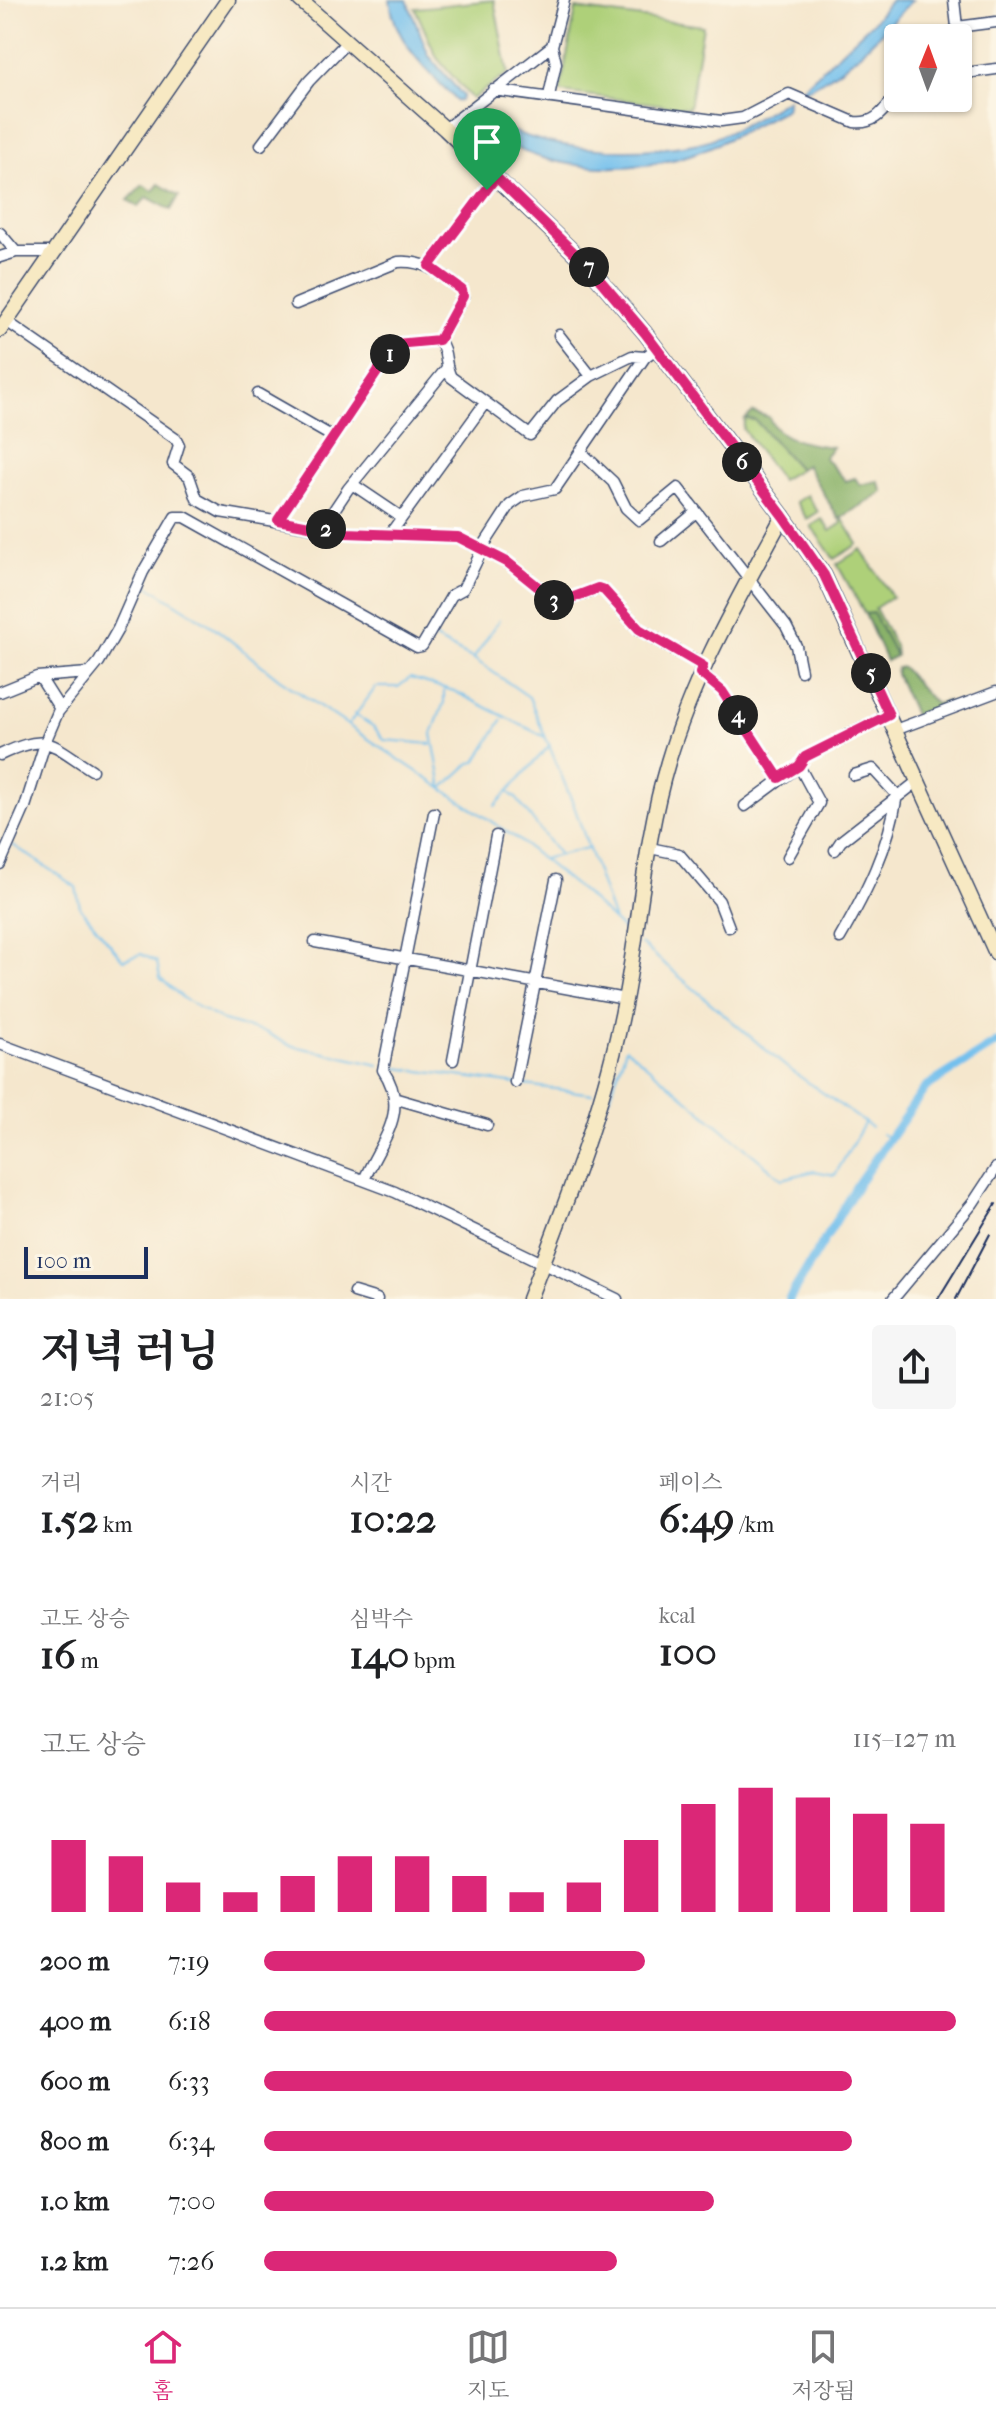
<!DOCTYPE html>
<html lang="ko">
<meta charset="utf-8">
<style>
body{margin:0;font-family:"IM FELL French Canon","Noto Serif KR",serif;background:#f6f6f6;color:#202124;height:100vh;display:flex;flex-direction:column;font-size:30px;white-space:nowrap}
*{box-sizing:border-box;margin:0}
p{font-size:26px;color:#757577}
.icon{flex:none;width:44px;height:44px;fill:none;stroke:currentColor;stroke-width:2;stroke-linecap:round;stroke-linejoin:round}
.map{position:relative;height:1299px;overflow:hidden}
.side{display:flex;flex-direction:column;background:#fff;flex:1}
.side>*{flex:none}
.needle{width:52px;rotate:1deg}
.fabs{position:absolute;left:884px;top:24px;display:grid;gap:16px}
.fabs a{display:grid;place-items:center;width:88px;height:88px;border-radius:8px;background:#fff;box-shadow:0 2px 6px #0004;font-size:40px}
.scale{position:absolute;left:24px;bottom:20px;width:124px;box-sizing:border-box;padding-left:8px;border:4px solid #1b2f5e;border-top:0;font-size:22px;line-height:28px;white-space:nowrap;color:#1b2f5e;-webkit-text-stroke:6px #fcf5e5;paint-order:stroke}
.pin{position:absolute;display:grid;place-items:center;width:68px;height:68px;color:#fff;margin:-82px -34px;border-radius:50% 50% 50% 0;rotate:-45deg;box-shadow:0 0 8px #0007}
.pin .icon{rotate:45deg}
.km{position:absolute;width:40px;height:40px;margin:-20px;border-radius:50%;background:#222;color:#fff;font-size:22px;line-height:40px;text-align:center}
.round{display:grid;place-items:center;flex:none;width:84px;height:84px;border-radius:8px;background:#f6f6f6}
.head{display:flex;align-items:center;justify-content:space-between;height:136px;padding:0 40px}
h1{font-size:44px;font-weight:700;line-height:60px}
.stats{display:grid;grid-template-columns:repeat(3,1fr);gap:12px;height:136px;padding:8px 40px}
.stats div{display:grid;align-content:center}
.stats b{font-size:40px;font-weight:700}
.stats small{font-size:22px;font-weight:400}
.stats p{font-size:22px}
.chart{height:224px;padding:16px 40px}
.chart p{display:flex;justify-content:space-between}
.chart svg{width:100%;height:144px;margin-top:8px;stroke:#db2777;stroke-width:6}
ul{padding:0 40px;list-style:none;font-size:26px}
li{display:grid;grid-template-columns:128px 96px 1fr;align-items:center;height:60px}
li i{height:20px;border-radius:10px;background:#db2777}
.dock{display:flex;justify-content:space-around;align-items:center;height:112px;border-top:2px solid #e0e0e0;background:#fff;font-size:22px;color:#757577}
.dock a{display:grid;justify-items:center;gap:4px}
.dock .current{color:#db2777}
.map>svg:first-child{display:block}
.green{fill:#aed079;stroke:#64806c;stroke-width:2}
.forest{fill:#8ab269;stroke:#527064;stroke-width:2}
.water{fill:#73c0ed;stroke:#4778a6;stroke-width:2}
.lines{fill:none;stroke-linecap:round;stroke-linejoin:round}
.stream{stroke:#73c0ed;stroke-width:2}
.canal{stroke:#73c0ed;stroke-width:9}
.street-casing{stroke:#3c4b6f;stroke-width:13}
.secondary-casing{stroke:#3c4b6f;stroke-width:17}
.street{stroke:#fff;stroke-width:10}
.secondary{stroke:#f7e9c3;stroke-width:14}
.rail{stroke:#1b2f5e;stroke-width:2}
.route-casing{stroke:#fff;stroke-width:16}
.route{stroke:#db2777;stroke-width:10}
</style>
<div class="map">
<svg width="996" height="1299" viewBox="0 0 996 1299">
<rect width="100%" height="100%" fill="#fcf5e5"/>
<filter id="ink" filterUnits="userSpaceOnUse"><feTurbulence type="fractalNoise" baseFrequency=".0125" numOctaves="2"/><feDisplacementMap in="SourceGraphic" scale="16" xChannelSelector="R" yChannelSelector="G"/><feConvolveMatrix kernelMatrix="1 2 1 2 8 2 1 2 1" color-interpolation-filters="sRGB"/></filter>
<filter id="wash" filterUnits="userSpaceOnUse"><feTurbulence type="fractalNoise" baseFrequency=".006" numOctaves="4" result="noise"/><feDisplacementMap in="SourceGraphic" scale="32" xChannelSelector="R" yChannelSelector="G"/><feGaussianBlur stdDeviation="1.8" result="paint"/><feColorMatrix in="noise" values="0 0 0 0 0 0 0 0 0 0 0 0 0 0 0 0 0 1.4 0 .05"/><feComposite in="paint" operator="in"/></filter>
<g filter="url(#wash)">
<rect width="100%" height="100%" fill="#f5e7cd"/>
<path class="green" d="M 494,0 L 508,73 L 472,99 L 437,58 L 415,8 Z
M 576,9 L 703,26 L 689,108 L 560,92 Z
M 745,419 L 755,420 L 799,469 L 781,480 L 743,429 Z
M 807,495 L 818,512 L 807,519 L 796,502 Z
M 842,518 L 858,544 L 834,559 L 811,526 L 822,519 L 830,531 L 841,524 Z
M 861,549 L 892,597 L 875,608 L 895,646 L 896,656 L 873,613 L 865,614 L 837,564 Z"/>
<path class="forest" d="M 159,184 L 179,196 L 171,210 L 147,197 L 138,207 L 128,200 L 143,185 L 153,191 Z
M 753,412 L 769,417 C 777,441 811,444 833,447 L 824,457 L 846,481 L 855,478 L 860,485 L 878,481 L 883,492 L 839,519 L 806,465 L 799,469 L 755,420 L 745,419 Z
M 873,613 L 896,656 L 886,661 L 865,614 Z
M 902,667 L 935,704 L 947,701 L 949,706 L 915,717 L 896,674 L 897,668 Z"/>
<path class="water" d="M 390,0 L 407,0 L 429,56 L 463,96 L 461,100 L 457,101 C 429,71 394,43 390,0 Z
M 891,0 L 912,0 C 882,32 841,79 798,92 L 873,22 Z
M 788,99 L 786,109 C 758,123 731,139 703,150 C 636,178 529,174 477,121 L 481,113 C 529,152 628,155 688,145 C 723,140 758,117 788,99 Z"/>
<g class="lines">
<path class="stream" d="M 144,583 L 215,628 L 279,679 L 516,838 L 584,893 L 629,935
M 435,639 L 474,659 L 529,697 L 574,806 L 614,921
M 474,658 L 499,620
M 354,714 L 374,727 L 384,740 L 431,744
M 349,724 L 376,687 L 398,687 L 410,678 L 454,691 L 545,737
M 442,788 L 432,734 L 444,702 L 444,690
M 443,788 L 470,763 L 476,762 L 502,720
M 508,792 L 517,799 L 559,855
M 495,806 L 550,745
M 13,845 L 76,887 L 80,907 L 123,960 L 141,954 L 157,962 L 160,978 L 184,999 L 223,1021 L 267,1033 L 289,1045 L 379,1065
M 543,859 L 587,848
M 641,944 L 785,1066 L 871,1127
M 390,1067 L 593,1094
M 609,1099 L 626,1048 L 782,1179 L 814,1171 L 835,1175 L 865,1122
M 882,1134 L 889,1138"/>
<path class="canal" d="M 789,1299 L 859,1182 L 926,1087 L 996,1043"/>
</g>
</g>
<g filter="url(#ink)">
<g class="lines">
<g class="street-casing">
<path id="street" d="M 954,0 L 957,27 L 996,22
M 947,38 L 957,27
M 958,74 L 996,69
M 493,90 L 721,121 L 743,118 L 789,94 L 854,122 C 877,125 884,109 898,93
M 549,96 L 556,63 L 552,46
M 445,129 L 552,46 L 564,0
M 261,145 L 309,81 L 347,42
M 0,233 L 16,252
M 0,257 L 16,252 L 52,252
M 429,266 L 496,177
M 6,321 L 176,439 L 179,445 L 173,464 L 189,476 L 197,499 L 220,512 L 346,533 L 458,537 L 507,562 L 558,603 L 598,588 L 604,590 L 639,629 L 703,666
M 439,340 C 448,351 444,365 451,377 L 530,435 L 557,401 L 591,376 L 559,335
M 591,376 L 632,356 L 645,357
M 258,394 L 333,437
M 581,452 L 613,482 L 626,508 L 639,520 L 678,488 L 786,626 L 796,646 L 801,671
M 352,484 L 401,517
M 278,520 L 396,344 L 439,340 L 463,296 L 462,290 C 441,274 426,260 398,262 L 296,304
M 322,528 L 348,489 L 446,369
M 390,534 L 485,403
M 661,541 L 696,512
M 700,673 L 722,691 L 779,778
M 41,679 L 60,709
M 0,692 L 37,677 L 88,673
M 895,730 L 996,692
M 0,755 C 49,732 49,743 92,770
M 745,806 L 799,766
M 650,848 L 679,854 L 719,901 L 729,927
M 835,850 L 841,841 L 918,781
M 788,857 L 819,803 L 799,766 L 805,757 L 889,715
M 0,864 L 25,807 L 46,740 L 58,712 L 99,662 L 118,629 L 143,572 L 175,517 L 185,517 L 417,647 L 422,646 L 452,595 L 463,589 L 486,542 L 510,505 L 523,496 L 555,489 L 645,357 L 657,348
M 840,938 C 866,893 889,848 897,795 L 873,769 L 854,775
M 315,942 L 625,999
M 0,1044 L 395,1192 L 617,1299
M 453,1060 L 496,836
M 515,1082 L 556,880
M 397,1099 L 487,1125
M 364,1180 C 381,1140 411,1112 383,1070 L 434,813
M 354,1292 L 377,1299
M 893,1299 L 973,1203 L 996,1168"/>
</g>
<g class="secondary-casing">
<path id="secondary" d="M 300,0 L 445,129 L 588,266 L 645,333 L 783,516 L 824,575 L 996,953
M 0,330 L 228,0
M 529,1299 C 566,1202 606,1103 625,1000 C 640,921 645,839 668,762 C 694,674 740,596 783,516"/>
</g>
<use href="#street" class="street"/>
<use href="#secondary" class="secondary"/>
<path class="rail" d="M 938,1299 L 996,1204
M 956,1299 L 990,1234"/>
</g>
</g>
<g class="lines" filter="url(#ink)">
<g class="route-casing">
<path id="route" d="M 496,177 L 588,266 L 645,333 L 783,516 L 824,575 L 889,715 L 805,757 L 799,766 L 779,778 L 722,691 L 700,673 L 703,666 L 639,629 L 604,590 L 598,588 L 558,603 L 507,562 L 458,537 L 346,533 L 278,520 L 396,344 L 439,340 L 463,296 L 462,290 L 429,266 Z"/>
</g>
<use href="#route" class="route"/>
</g>
</svg>
<div class="fabs">
<a><svg class="needle" viewBox="-14 -14 28 28"><path d="M0-13l5 13h-10z" fill="#e53935"/><path d="M0 13l5-13h-10z" fill="#757577"/></svg></a>
</div>
<div class="scale">100 m</div>
<div class="pin" style="left:487px;top:190px;background:#1e9e55"><svg class="icon" aria-label="arrive" viewBox="0 0 24 24"><path d="M6 21V4h12l-3 4 3 4H6"/></svg></div>
<b class="km" style="left:390px;top:354px">1</b>
<b class="km" style="left:326px;top:529px">2</b>
<b class="km" style="left:554px;top:600px">3</b>
<b class="km" style="left:738px;top:715px">4</b>
<b class="km" style="left:871px;top:673px">5</b>
<b class="km" style="left:742px;top:462px">6</b>
<b class="km" style="left:589px;top:267px">7</b>
</div>
<section class="side">
<div class="head"><div><h1>저녁 러닝</h1><p>21:05</p></div><a class="round"><svg class="icon" aria-label="share" viewBox="0 0 24 24"><path d="M12 15V3M7 8l5-5 5 5M5 13v7h14v-7"/></svg></a></div>
<div class="stats">
<div><p>거리</p><b>1.52<small> km</small></b></div>
<div><p>시간</p><b>10:22</b></div>
<div><p>페이스</p><b>6:49<small> /km</small></b></div>
</div>
<div class="stats">
<div><p>고도 상승</p><b>16<small> m</small></b></div>
<div><p>심박수</p><b>140<small> bpm</small></b></div>
<div><p>kcal</p><b>100</b></div>
</div>
<div class="chart"><p><span>고도 상승</span>115–127 m</p>
<svg viewBox="0 0 160 44" preserveAspectRatio="none"><path d="M5 44V22M15 44V27M25 44V35M35 44V38M45 44V33M55 44V27M65 44V27M75 44V33M85 44V38M95 44V35M105 44V22M115 44V11M125 44V6M135 44V9M145 44V14M155 44V17"/></svg>
</div>
<ul>
<li><b>200 m</b>7:19<i style="width:55%"></i></li>
<li><b>400 m</b>6:18<i style="width:100%"></i></li>
<li><b>600 m</b>6:33<i style="width:85%"></i></li>
<li><b>800 m</b>6:34<i style="width:85%"></i></li>
<li><b>1.0 km</b>7:00<i style="width:65%"></i></li>
<li><b>1.2 km</b>7:26<i style="width:51%"></i></li>
</ul>
</section>
<nav class="dock">
<a class="current"><svg class="icon" aria-label="home" viewBox="0 0 24 24"><path d="M3 11l9-7 9 7M6 9v11h12V9"/></svg>홈</a>
<a><svg class="icon" aria-label="map" viewBox="0 0 24 24"><path d="M3 6l6-2 6 2 6-2v14l-6 2-6-2-6 2zM9 4v14M15 6v14"/></svg>지도</a>
<a><svg class="icon" aria-label="saved" viewBox="0 0 24 24"><path d="M7 4h10v16l-5-4-5 4z"/></svg>저장됨</a>
</nav>
